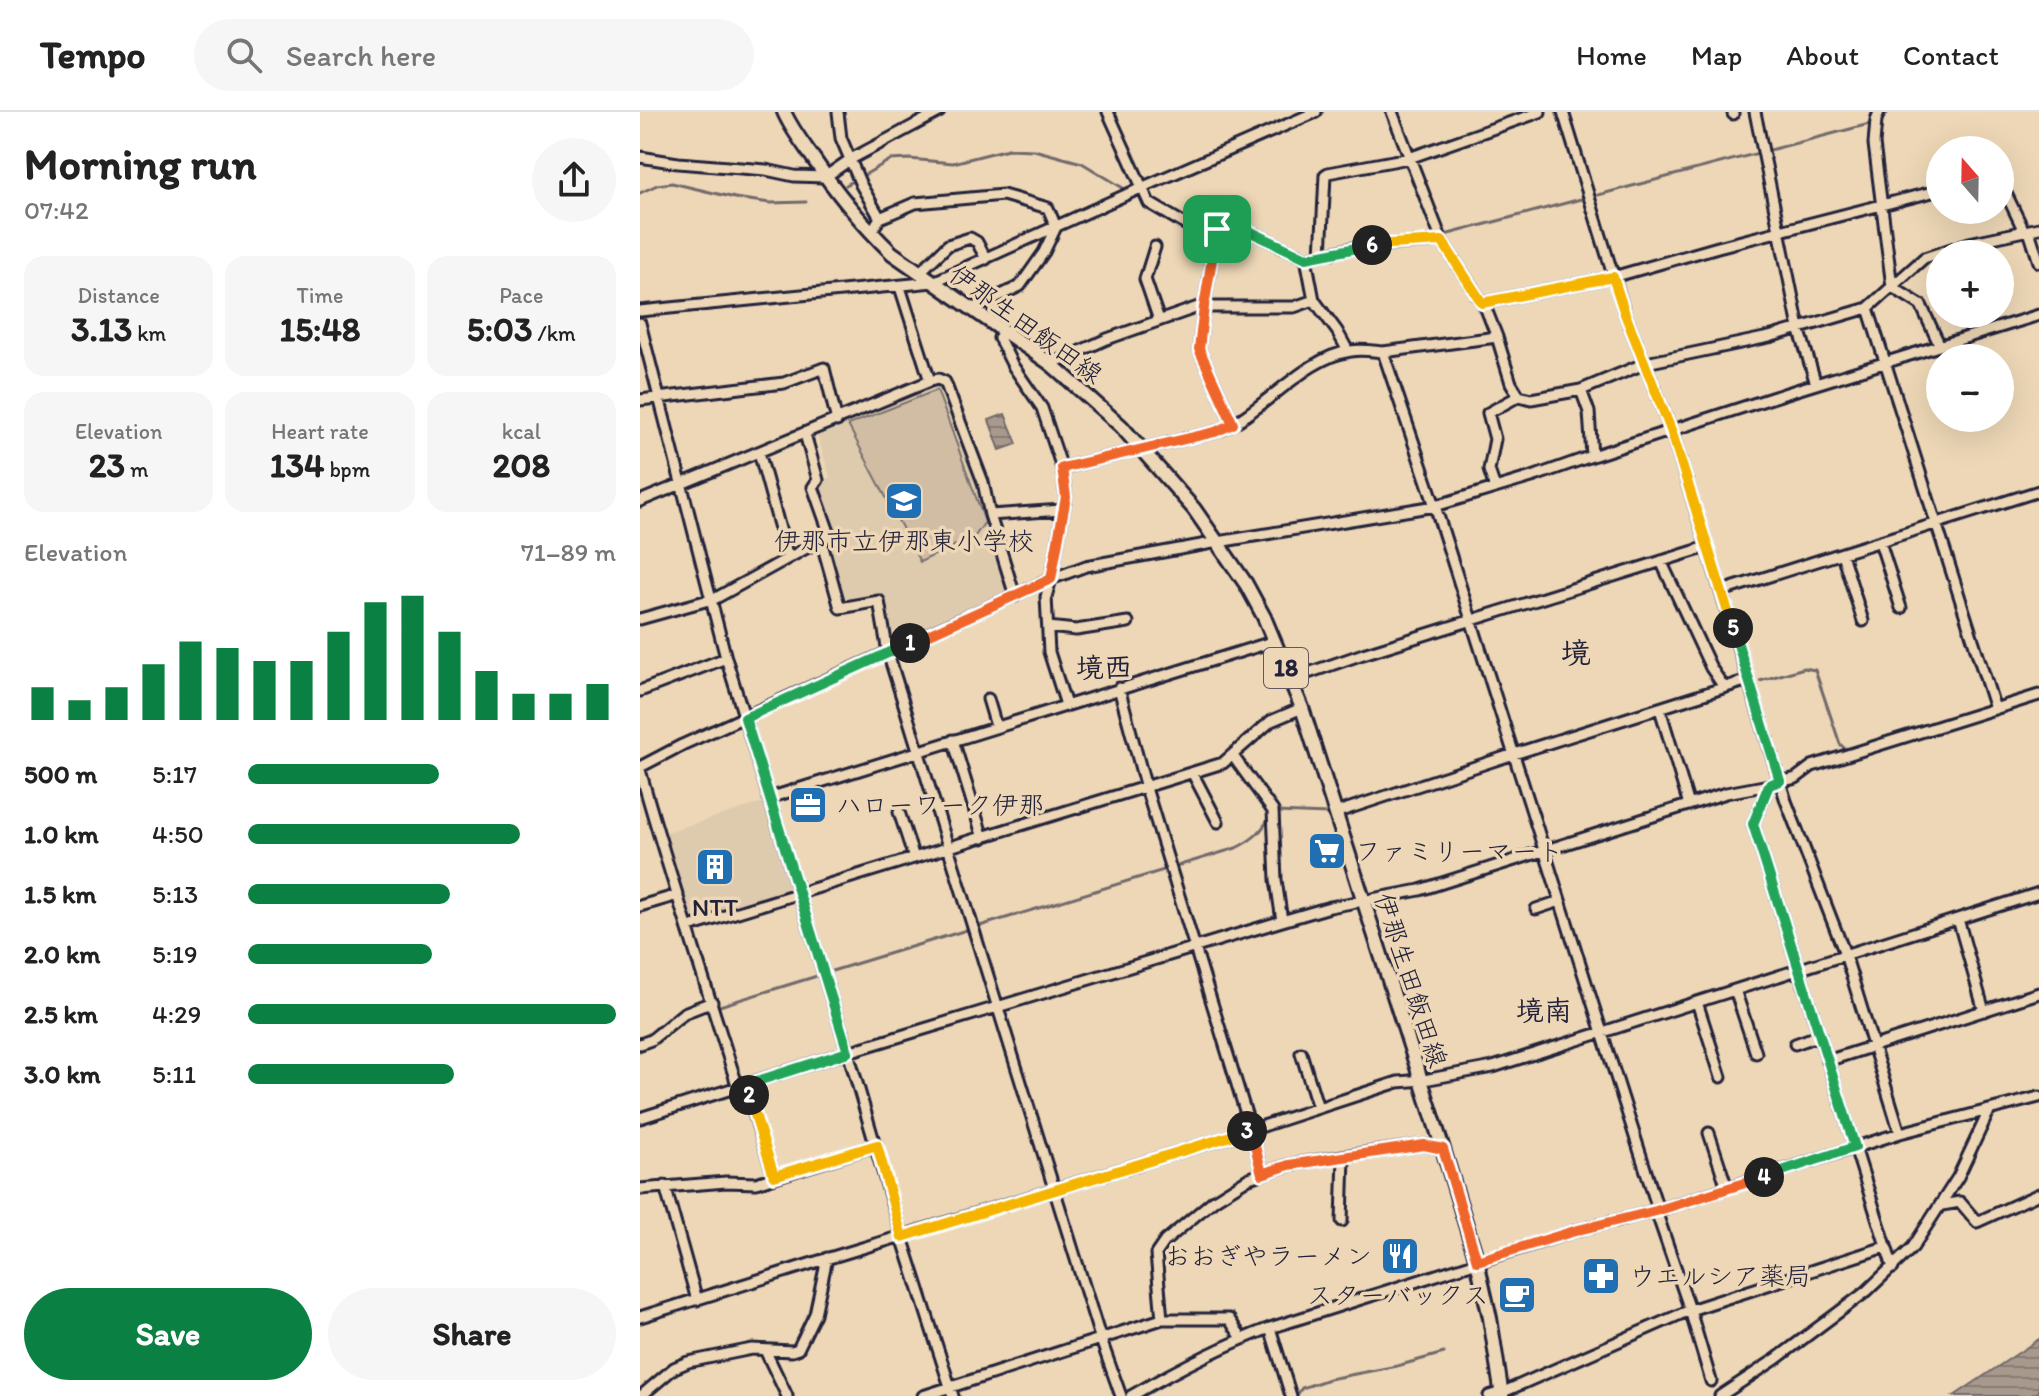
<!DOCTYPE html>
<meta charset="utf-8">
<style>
body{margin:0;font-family:Itim,"Klee One",sans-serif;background:#f6f6f6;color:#222;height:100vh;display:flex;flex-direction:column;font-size:30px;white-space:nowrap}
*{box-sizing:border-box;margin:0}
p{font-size:26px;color:#767676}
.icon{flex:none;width:44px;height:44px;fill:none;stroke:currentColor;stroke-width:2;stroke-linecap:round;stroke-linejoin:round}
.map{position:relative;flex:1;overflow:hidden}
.panel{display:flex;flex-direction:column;background:#fff;width:640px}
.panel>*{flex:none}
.needle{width:52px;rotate:340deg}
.buttons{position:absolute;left:1286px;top:24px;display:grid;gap:16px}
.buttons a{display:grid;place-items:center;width:88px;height:88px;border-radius:50%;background:#fff;box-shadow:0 8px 32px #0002;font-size:40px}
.pin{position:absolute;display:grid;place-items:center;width:68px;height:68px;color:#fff;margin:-34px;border-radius:16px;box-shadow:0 4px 12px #0006}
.km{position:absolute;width:40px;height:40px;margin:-20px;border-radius:50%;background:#222;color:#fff;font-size:22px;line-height:40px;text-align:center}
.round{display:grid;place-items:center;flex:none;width:84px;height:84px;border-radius:42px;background:#f6f6f6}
.summary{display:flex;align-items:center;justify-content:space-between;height:136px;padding:0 24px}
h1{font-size:44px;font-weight:700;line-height:60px}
.figures{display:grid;grid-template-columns:repeat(3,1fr);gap:12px;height:136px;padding:8px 24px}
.figures div{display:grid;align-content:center;border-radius:20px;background:#f6f6f6;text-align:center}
.figures b{font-size:34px;font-weight:700}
.figures small{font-size:22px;font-weight:400}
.figures p{font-size:22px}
.chart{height:224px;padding:16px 24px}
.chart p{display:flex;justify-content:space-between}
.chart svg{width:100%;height:144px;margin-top:8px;stroke:#0b8043;stroke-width:6}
.cta{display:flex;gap:16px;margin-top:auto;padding:16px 24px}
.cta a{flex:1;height:92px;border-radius:48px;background:#0b8043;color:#fff;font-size:32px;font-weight:700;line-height:92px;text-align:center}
.cta a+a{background:#f6f6f6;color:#222}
ul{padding:0 24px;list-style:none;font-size:26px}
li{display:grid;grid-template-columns:128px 96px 1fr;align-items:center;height:60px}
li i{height:20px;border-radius:10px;background:#0b8043}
header{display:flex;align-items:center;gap:48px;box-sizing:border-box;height:112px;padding:0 40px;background:#fff;border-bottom:2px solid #e0e0e0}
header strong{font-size:38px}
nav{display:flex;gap:44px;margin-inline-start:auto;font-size:28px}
.search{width:560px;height:72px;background:#f6f6f6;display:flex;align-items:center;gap:20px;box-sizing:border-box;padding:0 28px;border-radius:44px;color:#767676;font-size:30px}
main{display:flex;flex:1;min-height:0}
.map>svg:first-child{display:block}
.built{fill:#decaad}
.pitch{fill:#d0bda4;stroke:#797070;stroke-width:2}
.water{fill:url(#water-rules);stroke:#72696c;stroke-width:2}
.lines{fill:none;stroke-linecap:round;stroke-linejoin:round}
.stream{stroke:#72696c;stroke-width:3}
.minor-casing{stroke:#22223b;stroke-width:15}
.major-casing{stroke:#22223b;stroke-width:18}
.minor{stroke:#edd7b6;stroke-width:9}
.major{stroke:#edd7b6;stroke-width:12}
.split-1-casing{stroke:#fff;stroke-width:16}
.split-2-casing{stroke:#fff;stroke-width:16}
.split-3-casing{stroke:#fff;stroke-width:16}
.split-4-casing{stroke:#fff;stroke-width:16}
.split-5-casing{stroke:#fff;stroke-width:16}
.split-6-casing{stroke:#fff;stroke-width:16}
.split-7-casing{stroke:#fff;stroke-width:16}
.split-1{stroke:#f0652b;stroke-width:10}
.split-2{stroke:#22a559;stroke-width:10}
.split-3{stroke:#f5b400;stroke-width:10}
.split-4{stroke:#f0652b;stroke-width:10}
.split-5{stroke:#22a559;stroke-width:10}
.split-6{stroke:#f5b400;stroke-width:10}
.split-7{stroke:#22a559;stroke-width:10}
.labels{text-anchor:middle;stroke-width:7;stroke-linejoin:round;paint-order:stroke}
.shield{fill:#edd7b6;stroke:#5f5860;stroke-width:2}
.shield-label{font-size:24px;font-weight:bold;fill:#22223b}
.street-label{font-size:26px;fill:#22223b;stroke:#edd7b6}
.poi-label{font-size:26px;fill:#22223b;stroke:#edd7b6;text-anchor:start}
.neighbourhood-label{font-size:28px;font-weight:bold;fill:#22223b;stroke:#edd7b6}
.quarter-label{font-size:30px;font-weight:bold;fill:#22223b;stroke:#edd7b6}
</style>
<header>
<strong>Tempo</strong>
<div class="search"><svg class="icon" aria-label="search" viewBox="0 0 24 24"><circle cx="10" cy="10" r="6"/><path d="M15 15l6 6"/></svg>Search here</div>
<nav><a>Home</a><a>Map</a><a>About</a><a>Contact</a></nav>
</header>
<main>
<section class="panel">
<div class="summary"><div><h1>Morning run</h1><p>07:42</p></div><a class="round"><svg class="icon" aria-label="share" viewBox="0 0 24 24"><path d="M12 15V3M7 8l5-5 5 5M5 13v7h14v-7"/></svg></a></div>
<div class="figures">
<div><p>Distance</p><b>3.13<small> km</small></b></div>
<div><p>Time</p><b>15:48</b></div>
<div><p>Pace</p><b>5:03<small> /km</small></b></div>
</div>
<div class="figures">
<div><p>Elevation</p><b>23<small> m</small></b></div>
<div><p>Heart rate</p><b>134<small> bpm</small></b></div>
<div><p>kcal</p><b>208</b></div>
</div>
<div class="chart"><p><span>Elevation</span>71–89 m</p>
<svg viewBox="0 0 160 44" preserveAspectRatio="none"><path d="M5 44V34M15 44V38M25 44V34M35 44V27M45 44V20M55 44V22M65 44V26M75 44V26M85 44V17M95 44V8M105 44V6M115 44V17M125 44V29M135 44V36M145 44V36M155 44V33"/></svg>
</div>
<ul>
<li><b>500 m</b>5:17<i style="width:52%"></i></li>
<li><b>1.0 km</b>4:50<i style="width:74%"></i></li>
<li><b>1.5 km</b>5:13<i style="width:55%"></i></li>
<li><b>2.0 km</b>5:19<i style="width:50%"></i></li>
<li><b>2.5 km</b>4:29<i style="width:100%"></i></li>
<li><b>3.0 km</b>5:11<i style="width:56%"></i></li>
</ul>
<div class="cta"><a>Save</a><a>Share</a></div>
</section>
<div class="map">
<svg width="1399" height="1284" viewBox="0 0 1399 1284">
<defs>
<pattern id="water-rules" width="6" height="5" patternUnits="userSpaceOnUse" patternTransform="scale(2)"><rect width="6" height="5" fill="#a7998c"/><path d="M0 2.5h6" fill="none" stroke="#887c74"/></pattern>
</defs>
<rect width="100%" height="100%" fill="#edd7b6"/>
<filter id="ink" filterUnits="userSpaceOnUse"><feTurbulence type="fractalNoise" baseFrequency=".0125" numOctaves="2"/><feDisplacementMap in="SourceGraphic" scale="16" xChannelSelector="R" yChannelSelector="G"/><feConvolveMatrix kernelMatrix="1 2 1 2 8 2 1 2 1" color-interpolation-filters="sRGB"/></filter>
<g filter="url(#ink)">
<path class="built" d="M 296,271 L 304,274 L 340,369 L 371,481 L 256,532 L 250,532 L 240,485 L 201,493 L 185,433 L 195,424 L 177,376 L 180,370 L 190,365 L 177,322 Z
M 124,690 L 152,782 L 51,813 L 21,722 Z"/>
<path class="pitch" d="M 297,278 L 345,410 L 335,424 L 280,450 L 208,313 Z"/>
<path class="water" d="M 365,302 L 377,332 L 360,338 L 349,308 Z
M 1399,1227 L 1399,1280 L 1389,1284 L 1314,1284 Z"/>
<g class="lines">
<path class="stream" d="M 221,65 L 250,48 L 269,47 L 313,51 L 368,37 L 394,38 L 442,51 L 483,76
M 206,73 L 215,68
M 0,81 L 17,73 L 32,71 L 95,86 L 130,91 L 166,90
M 958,83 L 1241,9 L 1248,0
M 512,88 L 553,112
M 612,116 L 649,133
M 801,124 L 941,87
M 733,129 L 754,128
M 702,134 L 722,130
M 1120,569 L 1164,556 L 1175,558 L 1200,632 L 1204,636 L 1212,637
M 956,622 L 1103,576
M 799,671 L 918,634
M 636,700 L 688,702
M 192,859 L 596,736 C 612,728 622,720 630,704
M 0,939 C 22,930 38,910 60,900 L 177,864
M 656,1284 L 662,1276 L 689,1267 L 757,1254 L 804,1241"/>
<g class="minor-casing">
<path id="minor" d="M 198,0 L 201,26 L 221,73 L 240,106 L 231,120
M 468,0 L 509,91 L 550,115 L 609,119 L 666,146 L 723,134 L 802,129
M 752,0 L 802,129 L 846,197 L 857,225 L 871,271 L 879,284 L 848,301 L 855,327 L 849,358 L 855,376
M 923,0 L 985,202 L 1031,318 L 1146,689 L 1205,842 L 1260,1021
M 1093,0 L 1093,2
M 1115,0 L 1159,216 L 1176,272
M 1239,0 L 1236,8 L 1234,32 L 1252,175
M 0,45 L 38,51 L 126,58 L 154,64 L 185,65 L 211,47 L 299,0
M 1360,69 L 1384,119
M 240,106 L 275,91 L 363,83 L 408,96 L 416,115 L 404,140 L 380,174 L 332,197
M 577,117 L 564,195 L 559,237 L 593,312
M 1389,119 L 1399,150
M 515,135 L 505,167 L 519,208
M 681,143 L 685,63 L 688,61 L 769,46 L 900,0
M 666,146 L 674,188 L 697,219 L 708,239
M 280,160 L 308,133 L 330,126 L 337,130 L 346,147
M 260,175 L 290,269
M 1252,175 L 1281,193 L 1300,234
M 842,191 L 973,165 L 1078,135 L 1300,78
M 1228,196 L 1355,597
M 0,199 L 293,170 L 501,76 L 676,0
M 0,211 L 86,546 L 208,940 L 262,1125 L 313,1284
M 365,220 L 359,226 L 373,254 L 402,296 L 422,356 L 426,385 L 411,467 L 406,485 L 409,540 L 426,593
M 743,240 L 857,225
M 411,252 L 467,227 L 558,195 L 654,195 L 674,188
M 941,278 L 949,300 L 952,344
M 879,284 L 891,287 L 941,278 L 1006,251 L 1129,225 L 1228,196 L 1284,146 L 1329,131 L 1399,116
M 0,288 L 144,271 L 184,256 L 197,309
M 119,340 L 148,446
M 422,356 L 575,320 C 622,303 663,245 711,239 C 722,237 732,239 743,240 L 795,394 L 1016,1091 L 1016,1099 L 1050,1198 L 1071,1269
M 0,389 L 290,269 L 298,267 L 305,270 L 343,370 L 350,403 L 375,484
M 350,403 L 422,398
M 181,428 L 200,496 L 239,489 L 248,541 L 460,1225 L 481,1284
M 1240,430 L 1261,496
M 1202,442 L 1223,509
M 1021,449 L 1071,556 L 1084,575
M 1082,479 L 1399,379
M 0,507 L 76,486 L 190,423 L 173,375 L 178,368 L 165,322
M 408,515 L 436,518 L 488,510
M 651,567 L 723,542 L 1067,435
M 479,576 L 506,676 L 611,1018 L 622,1062
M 0,579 L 86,546
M 348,587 L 356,614
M 1020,597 L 1049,693
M 313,628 L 343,726
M 593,644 L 633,699 L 636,768 L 642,809
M 0,655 L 42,633 L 411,467 L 446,454 L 578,430 L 795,394 L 895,364 L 946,346 L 1150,280 L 1399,203
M 0,658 C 30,765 65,870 98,976
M 553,662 L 578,710
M 129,686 L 635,529
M 259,700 L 274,746
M 695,701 L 874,642 L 1108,568
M 0,794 L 38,783
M 896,797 L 920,789
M 1318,807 L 1344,899
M 49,815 L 583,651 L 631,609 L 662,596
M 1095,878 L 1116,941
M 1057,890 L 1081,965
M 0,932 L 11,928 L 44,901 L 72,890
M 1155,932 L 1180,923
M 661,941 L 678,996
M 1187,949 L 1399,881
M 105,973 L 134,1064
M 0,1006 L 208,940 L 642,809 L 690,795 L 780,778 L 1086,681 L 1129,673
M 1069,1021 L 1087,1076
M 25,1074 L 57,1188
M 0,1077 L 86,1070 L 116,1071 L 237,1033
M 1302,1093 L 1320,1090 L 1337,1110 L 1399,1082
M 702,1109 L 704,1044
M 1253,1156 L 1113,712 L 1129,673 L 1156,666 L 1172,654 L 1399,583
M 0,1205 L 176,1150 L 611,1018 L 758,970 L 784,968 L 853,955 L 1399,781
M 522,1207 L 516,1142 L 525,1129 L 574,1088 L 609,1066 L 649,1053 L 704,1044 L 784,1033 L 803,1037
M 630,1216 L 651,1284
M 125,1238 L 147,1284
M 1,1284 L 34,1256 L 48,1250 L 112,1237 L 152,1239 L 158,1237 L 175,1202 L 187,1146
M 283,1284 L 522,1207 L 589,1207 L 602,1226
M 491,1284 C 536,1258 581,1234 630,1216 L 938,1118 L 1016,1099 L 1260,1021 L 1399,985
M 849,1284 L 868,1278 L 1050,1198 L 1245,1135
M 1080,1284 L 1136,1247 L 1227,1179 L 1273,1135 L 1318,1065 L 1349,999"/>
</g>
<g class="major-casing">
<path id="major" d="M 144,0 C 151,16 161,29 171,43 C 195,79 221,111 252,141 L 411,252 L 481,314 L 554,397 L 606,472 L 624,505 L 662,596 L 803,1037 L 837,1149 L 850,1206 L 862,1284"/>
</g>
<use href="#minor" class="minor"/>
<use href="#major" class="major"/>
</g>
</g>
<g class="lines" filter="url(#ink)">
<g class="split-1-casing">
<path id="split-1" d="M 270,531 L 411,467 L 426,385 L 422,356 L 575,320 L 593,312 L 559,237 L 564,195 L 577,117"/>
</g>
<g class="split-2-casing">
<path id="split-2" d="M 109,983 L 105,973 L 208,940 L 105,606 L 270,531"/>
</g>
<g class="split-3-casing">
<path id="split-3" d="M 109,983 L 134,1064 L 237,1033 L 262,1125 L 607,1019"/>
</g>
<g class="split-4-casing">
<path id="split-4" d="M 607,1019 L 611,1018 L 622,1062 L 649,1053 L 784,1033 L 803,1037 L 837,1149 L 938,1118 L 1016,1099 L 1124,1065"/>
</g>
<g class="split-5-casing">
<path id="split-5" d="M 1093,516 L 1140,669 L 1129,673 L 1113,712 L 1215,1035 L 1124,1065"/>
</g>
<g class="split-6-casing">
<path id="split-6" d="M 732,133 L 802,129 L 842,191 L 973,165 L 985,202 L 1031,318 L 1093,516"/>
</g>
<g class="split-7-casing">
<path id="split-7" d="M 577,117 L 609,119 L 666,146 L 732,133"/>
</g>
<use href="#split-1" class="split-1"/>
<use href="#split-2" class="split-2"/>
<use href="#split-3" class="split-3"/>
<use href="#split-4" class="split-4"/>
<use href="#split-5" class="split-5"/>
<use href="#split-6" class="split-6"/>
<use href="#split-7" class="split-7"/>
</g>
<defs>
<g id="school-square" transform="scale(2)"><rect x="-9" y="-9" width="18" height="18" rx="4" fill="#1f6fb2" stroke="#edd7b6"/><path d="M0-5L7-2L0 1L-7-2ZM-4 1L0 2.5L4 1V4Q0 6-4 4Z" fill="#fff"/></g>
<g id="office-square" transform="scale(2)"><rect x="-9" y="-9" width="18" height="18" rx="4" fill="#1f6fb2" stroke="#edd7b6"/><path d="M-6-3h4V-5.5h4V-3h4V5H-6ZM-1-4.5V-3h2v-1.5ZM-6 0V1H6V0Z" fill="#fff"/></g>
<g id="supermarket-square" transform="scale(2)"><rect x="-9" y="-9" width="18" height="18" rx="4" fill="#1f6fb2" stroke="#edd7b6"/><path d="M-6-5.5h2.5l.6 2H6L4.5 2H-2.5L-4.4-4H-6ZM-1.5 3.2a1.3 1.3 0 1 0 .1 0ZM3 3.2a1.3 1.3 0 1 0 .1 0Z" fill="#fff"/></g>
<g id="building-square" transform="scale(2)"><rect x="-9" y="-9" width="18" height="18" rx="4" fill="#1f6fb2" stroke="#edd7b6"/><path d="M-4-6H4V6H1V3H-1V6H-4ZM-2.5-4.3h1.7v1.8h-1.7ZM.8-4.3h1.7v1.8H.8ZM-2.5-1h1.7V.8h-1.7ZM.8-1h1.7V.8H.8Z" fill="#fff"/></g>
<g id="restaurant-square" transform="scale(2)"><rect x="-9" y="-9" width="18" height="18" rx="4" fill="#1f6fb2" stroke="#edd7b6"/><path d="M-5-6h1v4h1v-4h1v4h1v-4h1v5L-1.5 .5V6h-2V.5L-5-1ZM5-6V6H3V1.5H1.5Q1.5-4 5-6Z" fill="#fff"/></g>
<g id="pharmacy-square" transform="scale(2)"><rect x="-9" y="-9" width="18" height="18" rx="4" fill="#1f6fb2" stroke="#edd7b6"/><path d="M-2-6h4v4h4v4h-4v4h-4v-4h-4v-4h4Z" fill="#fff"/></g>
<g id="cafe-square" transform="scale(2)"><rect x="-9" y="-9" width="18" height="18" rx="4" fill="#1f6fb2" stroke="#edd7b6"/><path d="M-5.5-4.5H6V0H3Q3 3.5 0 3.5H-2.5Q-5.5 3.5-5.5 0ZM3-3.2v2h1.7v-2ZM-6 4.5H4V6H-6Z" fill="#fff"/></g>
</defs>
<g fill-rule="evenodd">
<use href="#school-square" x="264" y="389"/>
<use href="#office-square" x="168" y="693"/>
<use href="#supermarket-square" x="687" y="739"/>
<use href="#building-square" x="75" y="755"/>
<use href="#restaurant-square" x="760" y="1144"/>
<use href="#pharmacy-square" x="961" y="1164"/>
<use href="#cafe-square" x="877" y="1183"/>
</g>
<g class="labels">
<rect class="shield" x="624" y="536" width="44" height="40" rx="6"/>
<g class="shield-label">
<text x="646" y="564">18</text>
</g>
<g class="street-label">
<text transform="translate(386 212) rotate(36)" y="9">伊那生田飯田線</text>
<text transform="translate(771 868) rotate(72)" y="9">伊那生田飯田線</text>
</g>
<g class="poi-label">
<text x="264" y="438" text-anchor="middle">伊那市立伊那東小学校</text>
<text x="196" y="702">ハローワーク伊那</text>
<text x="715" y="748">ファミリーマート</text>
<text x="75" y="804" text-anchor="middle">NTT</text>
<text x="732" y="1153" text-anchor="end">おおぎやラーメン</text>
<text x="989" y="1173">ウエルシア薬局</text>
<text x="849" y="1192" text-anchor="end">スターバックス</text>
</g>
<g class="neighbourhood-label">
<text x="464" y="565">境西</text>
<text x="904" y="908">境南</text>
</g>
<g class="quarter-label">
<text x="936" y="551">境</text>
</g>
</g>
</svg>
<div class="buttons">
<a><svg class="needle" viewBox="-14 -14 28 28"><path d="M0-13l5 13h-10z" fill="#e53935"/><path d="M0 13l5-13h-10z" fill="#767676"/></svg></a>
<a>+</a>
<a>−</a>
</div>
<div class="pin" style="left:577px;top:117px;background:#1e9e55"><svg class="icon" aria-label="arrive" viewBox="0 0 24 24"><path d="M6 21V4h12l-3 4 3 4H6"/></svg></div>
<b class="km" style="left:270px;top:531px">1</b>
<b class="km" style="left:109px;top:983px">2</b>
<b class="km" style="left:607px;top:1019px">3</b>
<b class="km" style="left:1124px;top:1065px">4</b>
<b class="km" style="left:1093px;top:516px">5</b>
<b class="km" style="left:732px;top:133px">6</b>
</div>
</main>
